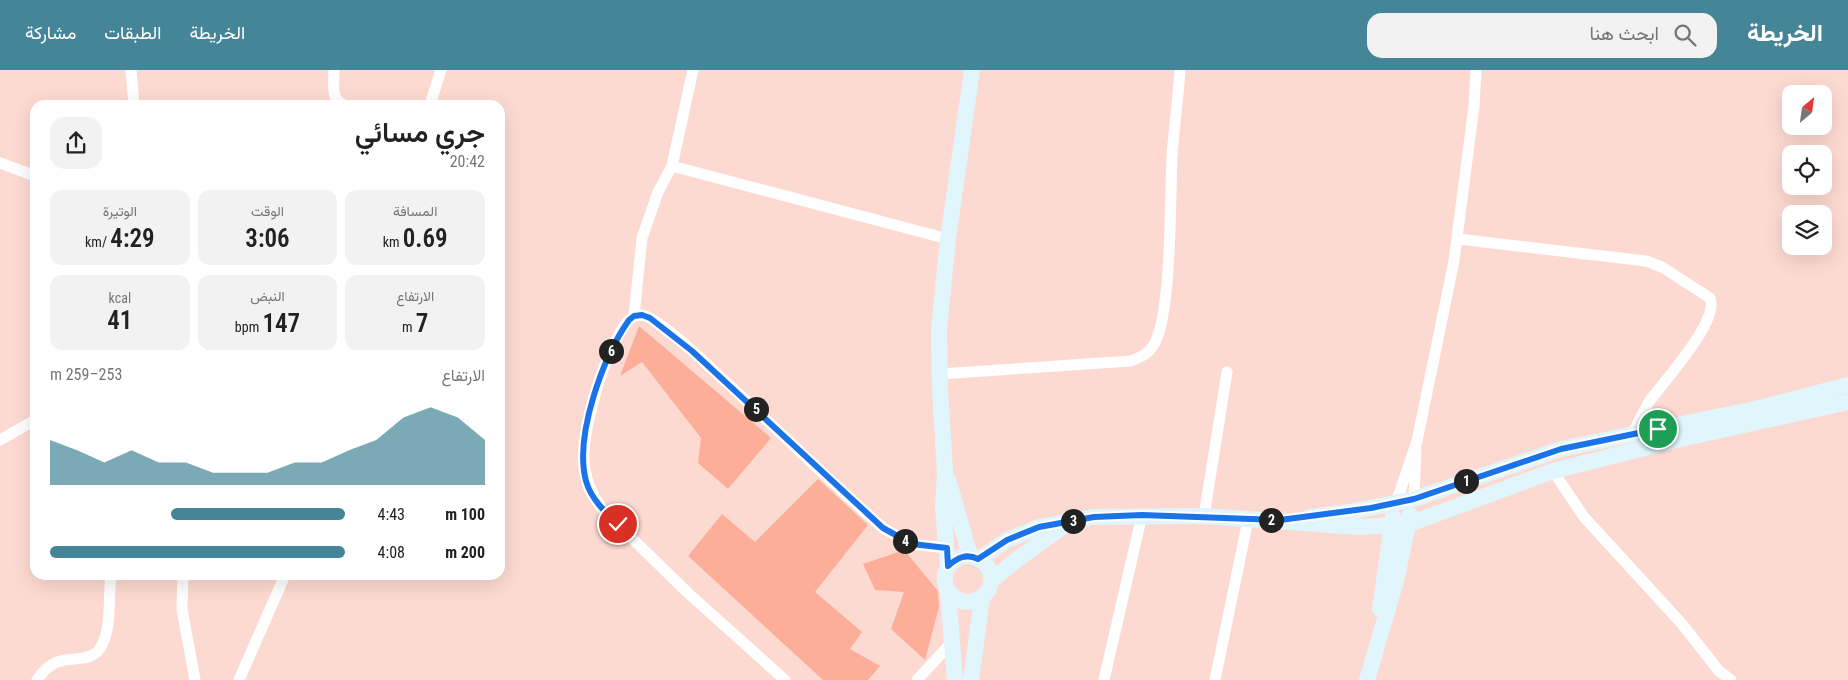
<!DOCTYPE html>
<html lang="ar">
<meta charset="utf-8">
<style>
body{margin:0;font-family:"Roboto Condensed",Vazirmatn,sans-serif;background:#f2f2f2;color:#222;direction:rtl;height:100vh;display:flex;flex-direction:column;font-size:19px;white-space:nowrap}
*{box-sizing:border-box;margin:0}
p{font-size:16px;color:#767676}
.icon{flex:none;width:28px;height:28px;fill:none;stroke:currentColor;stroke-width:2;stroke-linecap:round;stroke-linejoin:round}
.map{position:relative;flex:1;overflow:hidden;direction:ltr}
.side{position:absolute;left:30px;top:30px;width:475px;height:480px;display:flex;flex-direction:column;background:#fff;border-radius:15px;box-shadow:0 5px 20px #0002;direction:rtl}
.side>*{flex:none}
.needle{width:32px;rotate:29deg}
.tools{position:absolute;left:1782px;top:15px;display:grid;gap:10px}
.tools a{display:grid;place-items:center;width:50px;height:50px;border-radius:10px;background:#fff;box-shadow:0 5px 20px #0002;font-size:25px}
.pin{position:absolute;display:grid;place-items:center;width:42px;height:42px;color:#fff;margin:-21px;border:2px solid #fff;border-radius:50%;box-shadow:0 1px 5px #0007}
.km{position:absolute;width:25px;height:25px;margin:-12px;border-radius:50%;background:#222;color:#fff;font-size:14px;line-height:25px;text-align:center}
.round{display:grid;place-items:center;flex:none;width:52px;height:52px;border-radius:15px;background:#f2f2f2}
.head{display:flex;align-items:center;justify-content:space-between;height:85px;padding:0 20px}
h1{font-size:28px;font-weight:600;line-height:38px}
.figures{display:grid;grid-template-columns:repeat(3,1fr);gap:8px;height:85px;padding:5px 20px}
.figures div{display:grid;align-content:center;border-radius:12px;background:#f2f2f2;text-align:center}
.figures b{font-size:25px;font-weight:600}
.figures small{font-size:14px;font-weight:400}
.figures p{font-size:14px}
.chart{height:140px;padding:10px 20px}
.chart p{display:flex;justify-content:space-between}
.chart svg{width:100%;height:90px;margin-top:5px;fill:#448697;opacity:.7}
ul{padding:0 20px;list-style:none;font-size:16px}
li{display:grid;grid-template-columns:80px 60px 1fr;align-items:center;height:38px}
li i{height:12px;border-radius:6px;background:#448697}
header{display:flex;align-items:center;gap:30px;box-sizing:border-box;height:70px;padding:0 25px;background:#448697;color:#fff}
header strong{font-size:24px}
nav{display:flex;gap:28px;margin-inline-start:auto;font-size:18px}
.search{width:350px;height:45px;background:#f2f2f2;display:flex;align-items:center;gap:12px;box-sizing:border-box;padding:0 18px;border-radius:15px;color:#767676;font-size:19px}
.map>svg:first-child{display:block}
.building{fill:#fcae99}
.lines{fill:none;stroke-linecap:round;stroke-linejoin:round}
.street{stroke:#fff;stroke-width:11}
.secondary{stroke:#e0f6fc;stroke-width:16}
.route-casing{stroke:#fff;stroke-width:10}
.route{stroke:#1a73e8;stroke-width:6}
</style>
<header>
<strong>الخريطة</strong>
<div class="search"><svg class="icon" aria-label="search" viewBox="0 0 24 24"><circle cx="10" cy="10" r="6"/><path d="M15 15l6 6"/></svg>ابحث هنا</div>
<nav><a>الخريطة</a><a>الطبقات</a><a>مشاركة</a></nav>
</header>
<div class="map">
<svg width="1848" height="610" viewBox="0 0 1848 610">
<rect width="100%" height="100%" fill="#fddad1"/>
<path class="building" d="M 639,256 L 771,368 L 728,419 L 698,393 L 701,368 L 642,292 L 620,306 Z
M 818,409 L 868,455 L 815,522 L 862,562 L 850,579 L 880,596 L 868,610 L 823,610 L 688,486 L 722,444 L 755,472 Z
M 904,480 L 938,521 L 939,537 L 925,590 L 891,559 L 904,522 L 875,520 L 863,494 Z"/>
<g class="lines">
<path class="street" d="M 131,0 L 134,35
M 334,0 C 334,13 330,31 345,35
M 430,35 L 441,0
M 0,93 L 35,106
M 672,96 L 693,0
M 1458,169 L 1646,191 L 1662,197 L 1710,228 C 1720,251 1663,312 1649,332 C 1643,342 1638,353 1633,363
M 634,246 L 642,168 L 658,122 L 672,96 L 948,169
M 939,304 L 1131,291 C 1140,287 1147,285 1153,276 C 1172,249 1170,126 1172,87 C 1174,58 1178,29 1180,0
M 0,370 L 35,350
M 1553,401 L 1584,447 L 1682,554 L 1719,601 L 1731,610
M 1414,429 L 1416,380
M 1396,433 L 1417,371 L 1454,191 L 1474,36 L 1476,0
M 1204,446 L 1227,302
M 183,505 L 182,539 L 195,610
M 37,610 C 42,602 51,593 61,591 C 76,587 94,592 102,575 C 112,555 108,526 111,505
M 239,610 L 285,505
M 785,610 L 687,522 L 603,440 C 575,403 583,371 594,329 C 598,312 618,252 635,246 C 640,244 645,245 650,248 C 673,261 704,292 725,311 C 778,360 829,411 883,458 L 911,474 L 947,478
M 917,610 L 952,572
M 1104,610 L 1142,445
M 1215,610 L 1248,450"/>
<path class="secondary" d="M 948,409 L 970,486
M 1310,447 L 1349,442 L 1414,429 L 1561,379 L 1760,338 L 1848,315
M945 509a23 23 0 1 1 46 0a23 23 0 1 1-46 0Z
M 979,489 L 1007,470 L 1039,457 L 1093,447 L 1204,446 L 1359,457 L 1409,454 L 1553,401 L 1676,370 L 1848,332
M 948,496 L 943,438 L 945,402 L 940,321 L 939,260 L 948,169 L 972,0
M 991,511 L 1015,491 L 1065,455
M 948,523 L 955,610
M 1380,539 L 1393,447
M 971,610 L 982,528
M 1367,610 L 1396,511 L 1410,445"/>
</g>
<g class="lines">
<g class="route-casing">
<path id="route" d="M 618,454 C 605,442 591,429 586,411 C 574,366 603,287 629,250 L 634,246 L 642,245 L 650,248 L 692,281 L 883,458 L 912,474 L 947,478 L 948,496 C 957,488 966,483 978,489 L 1007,470 L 1039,457 L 1094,447 L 1142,445 L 1280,450 L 1371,438 L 1414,429 L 1561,379 L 1658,359"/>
</g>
<use href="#route" class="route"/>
</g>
</svg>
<div class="tools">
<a><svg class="needle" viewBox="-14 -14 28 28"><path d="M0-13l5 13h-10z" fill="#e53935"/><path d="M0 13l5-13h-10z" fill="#767676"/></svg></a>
<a><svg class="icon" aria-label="locate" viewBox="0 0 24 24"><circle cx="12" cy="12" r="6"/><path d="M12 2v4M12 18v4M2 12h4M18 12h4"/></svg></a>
<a><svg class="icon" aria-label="layers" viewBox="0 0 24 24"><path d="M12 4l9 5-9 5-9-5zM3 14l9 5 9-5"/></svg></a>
</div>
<div class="pin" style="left:1658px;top:359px;background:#1e9e55"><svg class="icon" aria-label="arrive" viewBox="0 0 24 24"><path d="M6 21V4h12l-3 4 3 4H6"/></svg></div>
<div class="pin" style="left:618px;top:454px;background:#d93025"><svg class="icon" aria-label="check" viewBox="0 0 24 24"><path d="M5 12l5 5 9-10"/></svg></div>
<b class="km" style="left:1466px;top:411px">1</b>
<b class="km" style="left:1271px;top:450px">2</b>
<b class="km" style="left:1073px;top:451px">3</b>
<b class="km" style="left:905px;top:471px">4</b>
<b class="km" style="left:756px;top:339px">5</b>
<b class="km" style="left:611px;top:281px">6</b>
<section class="side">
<div class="head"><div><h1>جري مسائي</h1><p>20:42</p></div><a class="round"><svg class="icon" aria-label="share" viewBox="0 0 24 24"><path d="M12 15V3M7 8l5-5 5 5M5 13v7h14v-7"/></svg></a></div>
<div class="figures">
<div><p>المسافة</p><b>0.69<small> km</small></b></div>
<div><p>الوقت</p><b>3:06</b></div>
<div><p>الوتيرة</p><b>4:29<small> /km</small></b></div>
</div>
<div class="figures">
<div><p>الارتفاع</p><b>7<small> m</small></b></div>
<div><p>النبض</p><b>147<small> bpm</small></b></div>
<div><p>kcal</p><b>41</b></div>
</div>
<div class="chart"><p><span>الارتفاع</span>253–259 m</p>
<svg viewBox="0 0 160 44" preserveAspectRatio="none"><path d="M0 44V22L10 27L20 33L30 27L40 33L50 33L60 38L70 38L80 38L90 33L100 33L110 27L120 22L130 11L140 6L150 11L160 22V44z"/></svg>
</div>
<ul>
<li><b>100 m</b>4:43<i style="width:59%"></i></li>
<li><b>200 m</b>4:08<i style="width:100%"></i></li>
</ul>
</section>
</div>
